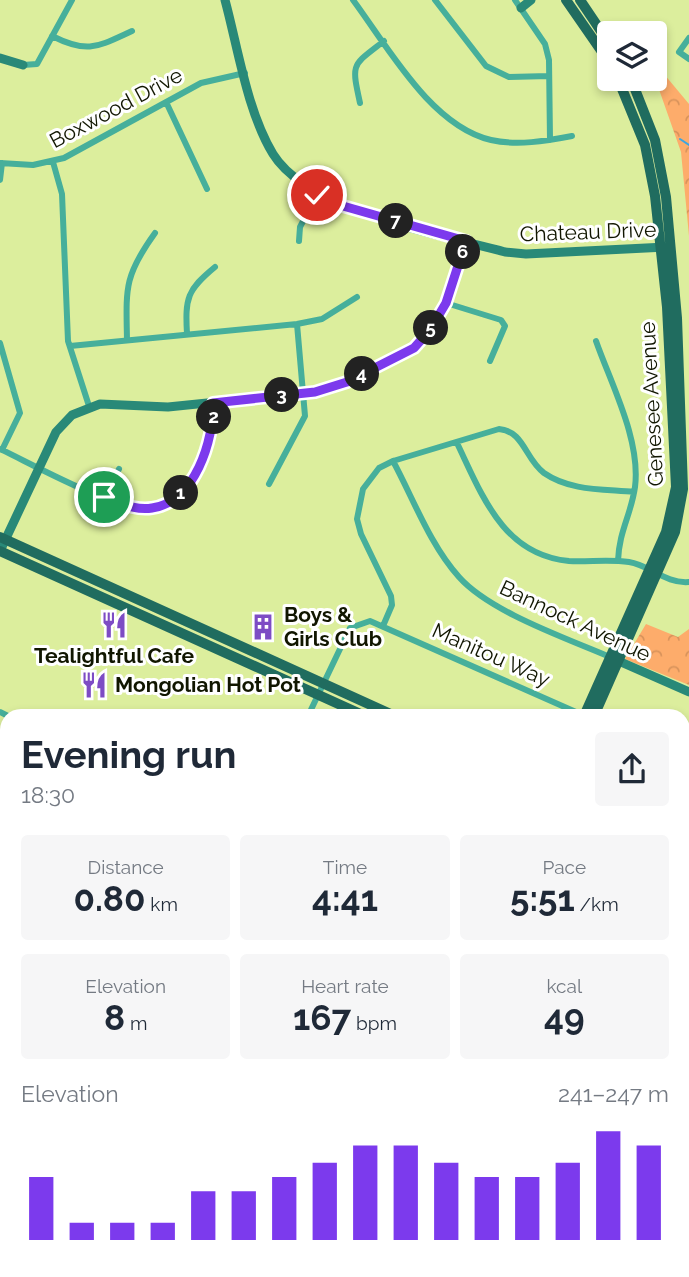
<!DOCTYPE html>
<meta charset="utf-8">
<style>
body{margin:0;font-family:Raleway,sans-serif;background:#f6f6f7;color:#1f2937;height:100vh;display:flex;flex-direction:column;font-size:26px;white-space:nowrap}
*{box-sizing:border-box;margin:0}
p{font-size:23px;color:#747a83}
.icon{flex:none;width:38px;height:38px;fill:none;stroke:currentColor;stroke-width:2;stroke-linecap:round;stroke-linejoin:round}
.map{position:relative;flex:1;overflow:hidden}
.drawer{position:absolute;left:0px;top:709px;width:690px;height:569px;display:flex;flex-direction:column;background:#fff;border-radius:21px 21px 0 0;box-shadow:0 4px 10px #0003}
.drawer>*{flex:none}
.tools{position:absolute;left:597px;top:21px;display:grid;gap:14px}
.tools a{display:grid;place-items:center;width:70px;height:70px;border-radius:7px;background:#fff;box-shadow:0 4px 10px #0003;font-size:35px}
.pin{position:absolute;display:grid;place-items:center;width:60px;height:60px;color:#fff;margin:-30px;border:4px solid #fff;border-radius:50%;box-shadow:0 2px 7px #0007}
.km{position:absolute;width:35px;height:35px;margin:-18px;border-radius:50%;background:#222;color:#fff;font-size:19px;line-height:35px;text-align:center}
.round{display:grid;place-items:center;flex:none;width:74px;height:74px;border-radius:7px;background:#f6f6f7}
.overview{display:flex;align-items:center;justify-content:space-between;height:119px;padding:0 21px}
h1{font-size:38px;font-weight:700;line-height:52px}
.stats{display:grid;grid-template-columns:repeat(3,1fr);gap:10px;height:119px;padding:7px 21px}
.stats div{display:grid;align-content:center;border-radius:7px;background:#f6f6f7;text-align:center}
.stats b{font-size:35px;font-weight:700}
.stats small{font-size:19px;font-weight:400}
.stats p{font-size:19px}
.chart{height:196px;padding:14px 21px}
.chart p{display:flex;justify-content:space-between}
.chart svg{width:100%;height:126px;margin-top:7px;stroke:#7c3aed;stroke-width:6}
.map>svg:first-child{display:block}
.forest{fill:url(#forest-crowns)}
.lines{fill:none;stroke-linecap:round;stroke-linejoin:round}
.stream{stroke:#3ca6e3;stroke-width:2}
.street{stroke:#46af9b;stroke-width:6}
.secondary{stroke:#298978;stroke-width:9}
.primary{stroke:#206c5f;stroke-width:10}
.route-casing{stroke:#fff;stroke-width:14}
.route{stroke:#7c3aed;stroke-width:9}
.labels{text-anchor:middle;stroke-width:6;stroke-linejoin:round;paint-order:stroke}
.street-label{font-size:21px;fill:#111600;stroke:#fff}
.poi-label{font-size:21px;font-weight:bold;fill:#111600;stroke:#fff;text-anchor:start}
</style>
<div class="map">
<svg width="689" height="1277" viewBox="0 0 689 1277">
<defs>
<pattern id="forest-crowns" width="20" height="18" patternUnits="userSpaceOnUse" patternTransform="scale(1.75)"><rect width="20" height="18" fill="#fdac6b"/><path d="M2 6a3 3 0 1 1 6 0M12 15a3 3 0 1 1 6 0" fill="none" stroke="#d8935b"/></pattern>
</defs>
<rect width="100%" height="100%" fill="#dcee9d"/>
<path class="forest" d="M 664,74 L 689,104 L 689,236 L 681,152 L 655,78 Z
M 646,624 L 678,637 L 689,629 L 689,685 L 625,659 Z"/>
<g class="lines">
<path class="stream" d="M 680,139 L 689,145"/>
<path class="street" d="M 353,0 C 388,47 431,126 491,140 C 517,146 546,141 572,136
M 435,0 L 486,66 L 509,77 L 549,76
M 515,0 L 545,44 L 549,60 L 550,140
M 52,36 C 88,54 97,47 132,31
M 689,38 L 679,52 L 689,59
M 23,65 L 37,64 L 72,0
M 360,103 C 351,62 352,66 384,41
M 167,104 L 207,189
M 53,162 L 62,194 L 68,341 L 89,406
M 0,163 L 33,165 L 64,158 L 201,83 L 245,73
M 0,180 L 2,163
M 299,241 L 300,227 L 317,195
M 446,303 L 501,320 L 505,326 L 490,361
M 187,334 C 185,298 187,290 215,267
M 127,340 C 126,288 124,276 155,233
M 596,341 C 611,384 641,440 635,487 C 631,515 619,531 618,561
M 0,343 L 20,413 L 2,450
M 70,346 L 297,324 L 322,319 L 357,297
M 457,443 C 482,495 503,555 569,561 C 589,562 609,559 629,562 C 650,565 665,584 689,582
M 0,449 C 32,464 118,512 149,508 C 174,506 186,489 196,469 C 207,445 214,429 213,403
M 393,461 C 413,498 430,545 459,577 C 490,612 566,638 610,657
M 269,484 L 305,416 L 297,324
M 104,497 L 119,469
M 383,626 L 392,605 L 391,596 L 361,534 L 357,519 L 363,489 L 379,468 L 393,461 L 499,429 C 524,431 525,459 544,473 C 570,491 603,489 634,492
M 0,712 L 8,716
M 308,716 L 350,628 L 370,621 L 585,716
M 682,760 L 689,762
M 0,811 L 7,814
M 0,881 L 7,884
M 682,937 L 689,940
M 0,1122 L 7,1118
M 682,1147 L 689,1181
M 0,1250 L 7,1265
M 9,1270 L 12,1277
M 237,1270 L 252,1277
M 90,1277 L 95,1270
M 204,1277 L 207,1270
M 276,1277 L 279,1270
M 347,1277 L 350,1270
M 616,1277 L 641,1273"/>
<path class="secondary" d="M 225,0 C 238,48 247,111 273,154 C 308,211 441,235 505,252 L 526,254 L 666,247
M 521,8 L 531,0
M 0,58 L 23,65
M 0,551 L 56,432 L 72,415 L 100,404 L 168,407 L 315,392 L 347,382 L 414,348 L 430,330 L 451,291 L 466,241
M 614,659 L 689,692
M 0,955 L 7,959
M 682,1071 L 689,1070"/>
<path class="primary" d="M 566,0 L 609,62
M 580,0 L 609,43
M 0,537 L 395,716
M 0,551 L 365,716
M 584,716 L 666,532 L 676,487 L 667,307 L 655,196 L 645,145 L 618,79
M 594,716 L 675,532 L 683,489 L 677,318 L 666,197 L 655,140 L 631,79
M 682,843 L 689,846
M 682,857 L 689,860
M 489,1277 L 490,1270
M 497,1277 L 498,1270"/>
</g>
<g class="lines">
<g class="route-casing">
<path id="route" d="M 104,497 C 119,502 135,511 152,508 C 195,502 214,440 213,403 L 315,392 L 347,382 L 414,348 L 430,330 L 446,303 L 466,241 L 343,206 L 317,195"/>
</g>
<use href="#route" class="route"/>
</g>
<defs>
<g id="restaurant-bare" transform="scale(2.1)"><path d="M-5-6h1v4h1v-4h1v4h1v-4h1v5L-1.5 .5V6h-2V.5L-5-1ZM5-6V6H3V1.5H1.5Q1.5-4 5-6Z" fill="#7d4cc4" stroke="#fff" stroke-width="2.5" paint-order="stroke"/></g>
<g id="building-bare" transform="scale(2.1)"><path d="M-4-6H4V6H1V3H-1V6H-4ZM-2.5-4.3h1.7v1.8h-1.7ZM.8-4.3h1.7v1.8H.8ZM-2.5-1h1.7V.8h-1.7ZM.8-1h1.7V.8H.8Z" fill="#7d4cc4" stroke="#fff" stroke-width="2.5" paint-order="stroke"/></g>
</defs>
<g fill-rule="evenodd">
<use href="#restaurant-bare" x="114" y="625"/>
<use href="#building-bare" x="263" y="627"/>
<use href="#restaurant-bare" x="94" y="685"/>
</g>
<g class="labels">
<g class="street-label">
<text transform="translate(116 108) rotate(-28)" y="7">Boxwood Drive</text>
<text transform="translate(588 232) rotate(-2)" y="7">Chateau Drive</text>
<text transform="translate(652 404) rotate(-93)" y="7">Genesee Avenue</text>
<text transform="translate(575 621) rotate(25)" y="7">Bannock Avenue</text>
<text transform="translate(491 655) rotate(24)" y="7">Manitou Way</text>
</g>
<g class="poi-label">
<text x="284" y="622">Boys &amp;<tspan x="284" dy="24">Girls Club</tspan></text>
<text x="114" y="663" text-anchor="middle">Tealightful Cafe</text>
<text x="115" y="692">Mongolian Hot Pot</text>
</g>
</g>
</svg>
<div class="tools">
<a><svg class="icon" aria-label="layers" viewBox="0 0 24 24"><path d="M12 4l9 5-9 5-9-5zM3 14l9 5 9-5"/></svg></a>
</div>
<div class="pin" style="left:104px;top:497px;background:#1e9e55"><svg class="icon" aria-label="arrive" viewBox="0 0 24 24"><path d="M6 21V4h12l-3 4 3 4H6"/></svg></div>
<div class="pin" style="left:317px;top:195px;background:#d93025"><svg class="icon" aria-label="check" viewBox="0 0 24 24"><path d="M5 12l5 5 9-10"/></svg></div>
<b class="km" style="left:181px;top:493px">1</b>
<b class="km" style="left:214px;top:417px">2</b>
<b class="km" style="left:282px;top:395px">3</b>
<b class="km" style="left:362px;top:374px">4</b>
<b class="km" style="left:431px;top:328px">5</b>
<b class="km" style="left:463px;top:252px">6</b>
<b class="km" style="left:396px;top:221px">7</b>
<section class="drawer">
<div class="overview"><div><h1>Evening run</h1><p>18:30</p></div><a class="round"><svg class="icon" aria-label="share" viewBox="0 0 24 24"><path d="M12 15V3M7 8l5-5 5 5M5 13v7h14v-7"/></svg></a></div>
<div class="stats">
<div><p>Distance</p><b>0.80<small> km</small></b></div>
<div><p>Time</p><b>4:41</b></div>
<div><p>Pace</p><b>5:51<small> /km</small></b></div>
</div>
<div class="stats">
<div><p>Elevation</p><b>8<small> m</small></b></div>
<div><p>Heart rate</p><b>167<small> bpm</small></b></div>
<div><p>kcal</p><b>49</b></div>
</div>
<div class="chart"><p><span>Elevation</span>241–247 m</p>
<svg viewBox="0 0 160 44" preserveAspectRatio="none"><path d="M5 44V22M15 44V38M25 44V38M35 44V38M45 44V27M55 44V27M65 44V22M75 44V17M85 44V11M95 44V11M105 44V17M115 44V22M125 44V22M135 44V17M145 44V6M155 44V11"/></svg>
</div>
</section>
</div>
